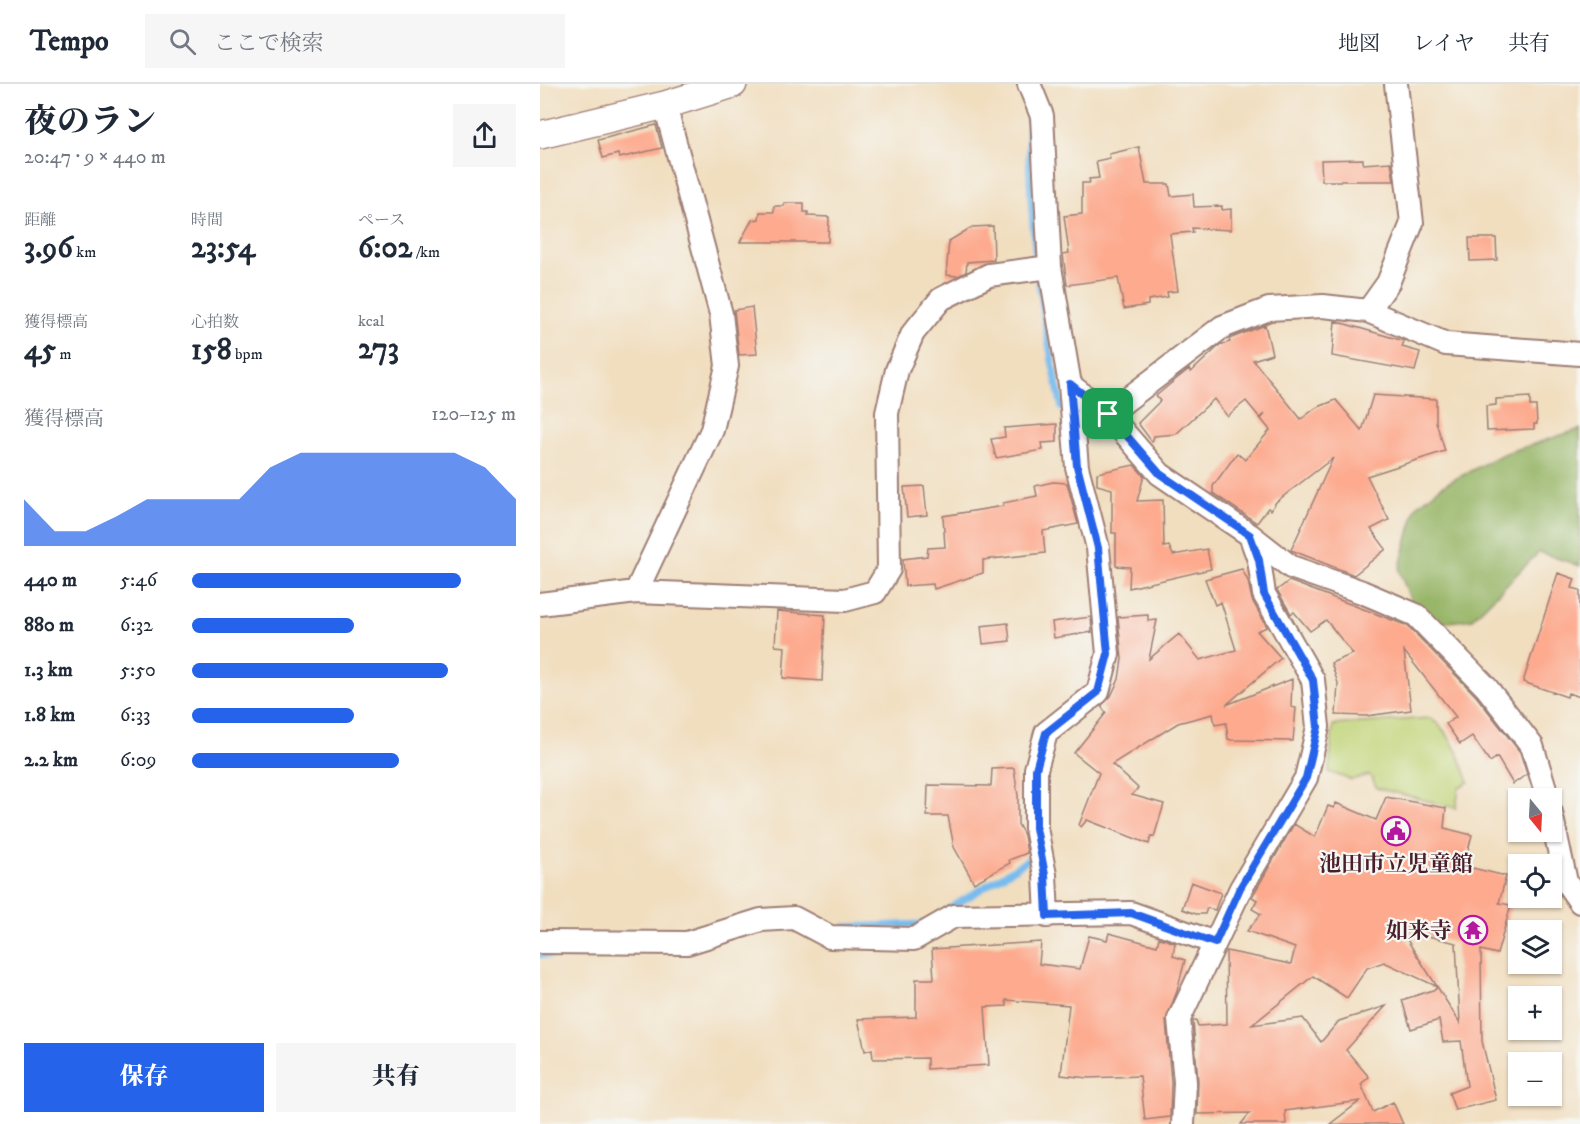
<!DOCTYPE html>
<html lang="ja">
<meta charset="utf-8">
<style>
body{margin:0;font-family:"IM FELL DW Pica","Noto Serif JP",serif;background:#f6f6f7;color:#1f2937;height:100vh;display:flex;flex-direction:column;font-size:22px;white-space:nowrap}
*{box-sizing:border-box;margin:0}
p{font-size:20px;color:#747a83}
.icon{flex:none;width:33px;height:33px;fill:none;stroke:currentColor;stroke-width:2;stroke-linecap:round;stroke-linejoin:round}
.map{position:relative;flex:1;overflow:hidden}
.side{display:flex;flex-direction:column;background:#fff;width:540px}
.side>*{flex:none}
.needle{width:39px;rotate:162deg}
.buttons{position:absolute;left:968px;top:704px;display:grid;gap:12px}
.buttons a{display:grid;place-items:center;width:54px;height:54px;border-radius:0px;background:#fff;box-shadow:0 2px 4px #0004;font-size:30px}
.pin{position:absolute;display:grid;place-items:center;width:51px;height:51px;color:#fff;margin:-26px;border-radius:12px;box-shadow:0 3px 9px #0006}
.round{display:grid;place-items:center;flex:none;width:63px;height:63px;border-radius:0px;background:#f6f6f7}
.summary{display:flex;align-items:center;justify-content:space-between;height:102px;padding:0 24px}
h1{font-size:33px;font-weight:800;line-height:45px}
.metrics{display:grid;grid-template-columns:repeat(3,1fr);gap:9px;height:102px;padding:6px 24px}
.metrics div{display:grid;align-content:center}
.metrics b{font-size:30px;font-weight:800}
.metrics small{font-size:16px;font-weight:400}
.metrics p{font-size:16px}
.chart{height:168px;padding:12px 24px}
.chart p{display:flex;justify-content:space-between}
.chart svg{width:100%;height:108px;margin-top:6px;fill:#2563eb;opacity:.7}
.action{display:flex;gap:12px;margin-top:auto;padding:12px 24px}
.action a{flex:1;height:69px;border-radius:0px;background:#2563eb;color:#fff;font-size:24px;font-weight:800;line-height:69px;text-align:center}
.action a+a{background:#f6f6f7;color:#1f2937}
ul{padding:0 24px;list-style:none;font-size:20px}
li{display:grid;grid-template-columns:96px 72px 1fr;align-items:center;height:45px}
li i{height:15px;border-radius:8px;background:#2563eb}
header{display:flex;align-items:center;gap:36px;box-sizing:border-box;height:84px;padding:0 30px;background:#fff;border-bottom:2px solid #e0e1e3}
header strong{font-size:28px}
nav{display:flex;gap:33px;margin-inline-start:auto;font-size:21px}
.search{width:420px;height:54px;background:#f6f6f7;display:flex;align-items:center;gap:15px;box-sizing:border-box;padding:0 21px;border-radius:0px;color:#747a83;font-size:22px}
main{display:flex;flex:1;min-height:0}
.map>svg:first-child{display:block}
.green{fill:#c1d477;stroke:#867a51;stroke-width:1.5}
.forest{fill:#98b668;stroke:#716a4a;stroke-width:1.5}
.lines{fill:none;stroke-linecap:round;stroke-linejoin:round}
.stream{stroke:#77bbed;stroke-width:7}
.building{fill:#fdaa8e;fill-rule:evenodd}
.minor-casing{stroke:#9e7e75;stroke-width:26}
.tertiary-casing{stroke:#9e7e75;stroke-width:30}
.minor{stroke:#fff;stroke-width:22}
.tertiary{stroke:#fff;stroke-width:27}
.route-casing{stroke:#fff;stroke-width:12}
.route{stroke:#2563eb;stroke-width:8}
.labels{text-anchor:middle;stroke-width:4.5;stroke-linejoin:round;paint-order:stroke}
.poi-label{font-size:22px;font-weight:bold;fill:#4a1f2b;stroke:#f6f6f2}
</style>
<header>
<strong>Tempo</strong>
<div class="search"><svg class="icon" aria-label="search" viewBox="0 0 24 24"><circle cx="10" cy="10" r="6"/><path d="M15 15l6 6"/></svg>ここで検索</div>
<nav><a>地図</a><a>レイヤ</a><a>共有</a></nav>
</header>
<main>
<section class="side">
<div class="summary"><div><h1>夜のラン</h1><p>20:47 · 9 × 440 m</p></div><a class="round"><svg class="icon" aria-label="share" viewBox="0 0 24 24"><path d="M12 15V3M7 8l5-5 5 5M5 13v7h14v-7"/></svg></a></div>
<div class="metrics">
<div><p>距離</p><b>3.96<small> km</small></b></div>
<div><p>時間</p><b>23:54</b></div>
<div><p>ペース</p><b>6:02<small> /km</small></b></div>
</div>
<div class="metrics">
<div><p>獲得標高</p><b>45<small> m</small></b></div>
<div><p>心拍数</p><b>158<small> bpm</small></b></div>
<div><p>kcal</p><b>273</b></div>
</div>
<div class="chart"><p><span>獲得標高</span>120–125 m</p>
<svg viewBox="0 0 160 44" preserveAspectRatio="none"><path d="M0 44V25L10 38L20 38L30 32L40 25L50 25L60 25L70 25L80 12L90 6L100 6L110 6L120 6L130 6L140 6L150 12L160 25V44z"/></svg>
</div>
<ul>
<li><b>440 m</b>5:46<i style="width:83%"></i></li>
<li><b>880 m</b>6:32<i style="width:50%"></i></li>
<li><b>1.3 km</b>5:50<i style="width:79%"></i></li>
<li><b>1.8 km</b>6:33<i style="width:50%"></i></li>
<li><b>2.2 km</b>6:09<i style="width:64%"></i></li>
</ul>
<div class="action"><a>保存</a><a>共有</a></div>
</section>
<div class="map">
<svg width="1040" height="1040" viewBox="0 0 1040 1040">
<rect width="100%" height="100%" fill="#f6f6f2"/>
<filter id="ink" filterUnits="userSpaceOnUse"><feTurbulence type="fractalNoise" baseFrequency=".0167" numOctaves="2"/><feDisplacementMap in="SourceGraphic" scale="12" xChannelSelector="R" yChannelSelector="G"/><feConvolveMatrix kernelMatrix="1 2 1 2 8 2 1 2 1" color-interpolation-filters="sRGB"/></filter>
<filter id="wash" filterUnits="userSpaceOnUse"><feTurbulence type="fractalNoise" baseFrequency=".008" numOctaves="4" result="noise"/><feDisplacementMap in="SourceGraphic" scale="24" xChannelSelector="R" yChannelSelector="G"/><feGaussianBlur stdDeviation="1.35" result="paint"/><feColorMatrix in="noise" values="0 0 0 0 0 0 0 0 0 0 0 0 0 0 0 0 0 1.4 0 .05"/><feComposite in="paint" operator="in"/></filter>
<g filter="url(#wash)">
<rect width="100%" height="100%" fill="#f1debf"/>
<path class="green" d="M 890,634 C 911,647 921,676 929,698 L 919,703 L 916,724 L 837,704 L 830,691 L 811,696 L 789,688 L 793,641 Z"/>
<path class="forest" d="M 1040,345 L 1040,482 L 999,468 L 932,535 L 901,539 L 876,531 L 859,486 L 876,423 L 902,402 L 963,370 Z"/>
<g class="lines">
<path class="stream" d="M 489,20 C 487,123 499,224 522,324
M 409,825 L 496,771
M 305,843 L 384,840
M 0,871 L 69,870"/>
</g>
<g id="blocks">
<path class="building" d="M 116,41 L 122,64 L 79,74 L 78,70 L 63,74 L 58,56 Z
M 599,63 L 606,100 L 629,100 L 631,112 L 653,110 L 654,123 L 682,122 L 682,126 L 691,125 L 691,146 L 652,144 L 653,148 L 630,150 L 638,207 L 627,208 L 628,213 L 608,216 L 608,221 L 584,225 L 578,194 L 527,201 L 523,170 L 529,169 L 524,132 L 542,130 L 542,99 L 550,99 L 549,95 L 559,94 L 556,77 L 570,74 L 569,70 Z
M 823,75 L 823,80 L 851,78 L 854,97 L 782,97 L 781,76 Z
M 244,119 L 264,119 L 264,128 L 268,128 L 268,132 L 289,133 L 288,158 L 200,158 L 212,136 L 219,135 L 220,128 L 234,128 L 234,122 L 244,122 Z
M 453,142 L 454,176 L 427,178 L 426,188 L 418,192 L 406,191 L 409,157 L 432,143 Z
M 929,154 L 956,154 L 957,176 L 930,177 Z
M 212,223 L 217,270 L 199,271 L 194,226 Z
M 795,237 L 864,257 L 862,263 L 880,268 L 875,287 L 792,272 Z
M 725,241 L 732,270 L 713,276 L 761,335 L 776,324 L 796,316 L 822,347 L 833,311 L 896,315 L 896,338 L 905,367 L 827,392 L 849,436 L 831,445 L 846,465 L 814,491 L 751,466 L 793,374 L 736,418 L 731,426 L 728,424 L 717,439 L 673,409 L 673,402 L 697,369 L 705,376 L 730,346 L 721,335 L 725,330 L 720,334 L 706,317 L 687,332 L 674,315 L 636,350 L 614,352 L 612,358 L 598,339 L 620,317 L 616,312 L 629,301 L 649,285 L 651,288 L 680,261 L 690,258 L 689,255 Z
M 990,313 L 990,322 L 996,322 L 997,340 L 994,340 L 994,345 L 947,347 L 946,322 L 956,321 L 956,315 Z
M 517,340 L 517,358 L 502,359 L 503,366 L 456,374 L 451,355 L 465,353 L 464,344 Z
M 594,381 L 604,392 L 597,417 L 623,416 L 624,463 L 629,462 L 633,471 L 667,465 L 671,485 L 589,504 L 590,483 L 576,482 L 576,449 L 572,449 L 572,405 L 557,401 L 557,389 Z
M 513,398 L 527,399 L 538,440 L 503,447 L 505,469 L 443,476 L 443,489 L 394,505 L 393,500 L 365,502 L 363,475 L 387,472 L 388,464 L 405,463 L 403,432 L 463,422 L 463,419 L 497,412 L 495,402 Z
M 384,402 L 387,431 L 367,433 L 364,403 Z
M 702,485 L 708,497 L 712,516 L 727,543 L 717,547 L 741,574 L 686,621 L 752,595 L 751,623 L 756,624 L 753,657 L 691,656 L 688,655 L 686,639 L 675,641 L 673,630 L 638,639 L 572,680 L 598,704 L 592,711 L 624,720 L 614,753 L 611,752 L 609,760 L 547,736 L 541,743 L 539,741 L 559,689 L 534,669 L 566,629 L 561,622 L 571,612 L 579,595 L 582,575 L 578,533 L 608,531 L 608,537 L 617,536 L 609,575 L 639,550 L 660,576 L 696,566 L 681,518 L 675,521 L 665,495 Z
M 1018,489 L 1035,495 L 1032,504 L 1040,506 L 1040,613 L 1028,609 L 1027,613 L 983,598 Z
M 749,497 L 868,542 L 936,612 L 980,668 L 987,690 L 973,700 L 957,673 L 950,678 L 932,652 L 920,660 L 906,640 L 916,633 L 864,567 L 871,626 L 826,632 L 796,631 L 798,599 L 791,579 L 813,570 L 786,536 L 770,547 L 754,528 L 751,530 L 737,506 Z
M 237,527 L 285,531 L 282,597 L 243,594 L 245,563 L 235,562 Z
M 551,533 L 552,548 L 514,554 L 512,538 Z
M 468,539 L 470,557 L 443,560 L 441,542 Z
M 474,684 L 478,712 L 478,740 L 484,751 L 487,769 L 469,776 L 470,779 L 434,799 L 414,763 L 408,732 L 387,732 L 388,701 L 451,702 L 452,685 Z
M 846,713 L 906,724 L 904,744 L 932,751 L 924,782 L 966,792 L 959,819 L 971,821 L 957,870 L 941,866 L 942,957 L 956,1016 L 915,1026 L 909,1009 L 927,1002 L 921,957 L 903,958 L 899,936 L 871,945 L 862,916 L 896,905 L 896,902 L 844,878 L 827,884 L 807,914 L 773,892 L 712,941 L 763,934 L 781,958 L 799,937 L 846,922 L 806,966 L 829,993 L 821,1000 L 833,1028 L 853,1018 L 863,1040 L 790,1040 L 820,1017 L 745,1027 L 746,1040 L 701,1040 L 710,1029 L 657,1030 L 658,997 L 653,937 L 656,936 L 658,942 L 687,940 L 686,867 L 751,880 L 755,864 L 707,847 L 721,830 L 712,825 L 717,816 L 712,813 L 754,740 L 775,753 L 788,722 L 794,724 L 796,719 L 836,736 ZM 860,845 L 916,859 L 920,939 L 898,904 Z
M 651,798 L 681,809 L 675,826 L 667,824 L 665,830 L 656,830 L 642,825 Z
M 569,849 L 617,862 L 619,854 L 624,855 L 635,859 L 633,872 L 645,876 L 637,907 L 626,936 L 631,998 L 630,1033 L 605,1036 L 600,992 L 548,994 L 521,991 L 529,921 L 466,916 L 467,922 L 445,923 L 449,981 L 387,985 L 387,974 L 333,975 L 332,965 L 325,967 L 318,935 L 376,933 L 376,895 L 394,895 L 392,865 L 501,858 L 499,880 L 540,885 L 549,852 L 567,856 Z"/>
</g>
</g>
<g filter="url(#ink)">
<use href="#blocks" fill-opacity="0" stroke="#9e7e75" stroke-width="1.5"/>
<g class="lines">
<g class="minor-casing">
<path id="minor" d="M 489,0 L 502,32 L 510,183 L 530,301 L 537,383 L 558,464 L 568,570 L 558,608 L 506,649 L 496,685 L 496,744 L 505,791 L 507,832
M 828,227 L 848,199 L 872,139 L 856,0
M 530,301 L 568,330 L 620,390 L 710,451 L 719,476 L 724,510 L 773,596 L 778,643 L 766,694 L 701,804 L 639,935 L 645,998 L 643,1040
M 568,330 L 682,243 L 729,225 L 783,222 L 828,227 L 906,260 L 1040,270
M 710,451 L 751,483 L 822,508 L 876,531 L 946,603 L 992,662 L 1008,714
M 96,508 L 172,346 L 187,282 L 181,230 L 125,21
M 0,520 L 96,508 L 305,516 L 335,508 L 349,485 L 347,329 L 357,286 L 373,249 L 401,215 L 449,191 L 510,183
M 1011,729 L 1026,798 L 1040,818
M 0,858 L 147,859 L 221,836 L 254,834 L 290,853 L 374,855 L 414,832 L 591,829 L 675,859"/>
</g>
<g class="tertiary-casing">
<path id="tertiary" d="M 0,51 L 125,21 L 193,0"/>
</g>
<use href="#minor" class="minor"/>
<use href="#tertiary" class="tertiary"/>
</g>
</g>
<g class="lines" filter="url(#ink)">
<g class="route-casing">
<path id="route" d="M 530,300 L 568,330 L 620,390 L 710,451 L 719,476 L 724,510 L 773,596 L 778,643 L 766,694 L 700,804 L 675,859 L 591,829 L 507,832 L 505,791 L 496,744 L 496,685 L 506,649 L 558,608 L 568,570 L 558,464 L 537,382 Z"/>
</g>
<use href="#route" class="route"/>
</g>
<defs>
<g id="civic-ring" transform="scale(1.5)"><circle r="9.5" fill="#f6f6f2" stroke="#b5179e" stroke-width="1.5"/><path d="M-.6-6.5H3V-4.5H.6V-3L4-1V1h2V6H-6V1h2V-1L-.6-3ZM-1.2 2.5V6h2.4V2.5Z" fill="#b5179e"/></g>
<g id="temple-ring" transform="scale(1.5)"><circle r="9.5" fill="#f6f6f2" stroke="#b5179e" stroke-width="1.5"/><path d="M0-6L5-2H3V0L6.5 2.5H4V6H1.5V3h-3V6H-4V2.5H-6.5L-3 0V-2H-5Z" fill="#b5179e"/></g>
</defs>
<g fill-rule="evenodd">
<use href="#civic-ring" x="856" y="747"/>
<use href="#temple-ring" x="933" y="846"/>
</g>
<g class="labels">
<g class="poi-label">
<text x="856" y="787">池田市立児童館</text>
<text x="912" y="854" text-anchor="end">如来寺</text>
</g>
</g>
</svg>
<div class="buttons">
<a><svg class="needle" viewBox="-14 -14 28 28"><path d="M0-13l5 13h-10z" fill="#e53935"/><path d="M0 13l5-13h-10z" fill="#747a83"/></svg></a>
<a><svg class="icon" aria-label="locate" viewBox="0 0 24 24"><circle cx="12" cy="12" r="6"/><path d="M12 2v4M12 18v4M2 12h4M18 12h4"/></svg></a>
<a><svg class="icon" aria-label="layers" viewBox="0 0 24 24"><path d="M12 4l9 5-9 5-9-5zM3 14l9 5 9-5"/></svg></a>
<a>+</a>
<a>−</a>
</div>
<div class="pin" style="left:568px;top:330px;background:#1e9e55"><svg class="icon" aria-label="arrive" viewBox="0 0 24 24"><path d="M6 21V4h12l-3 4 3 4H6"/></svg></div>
</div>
</main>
